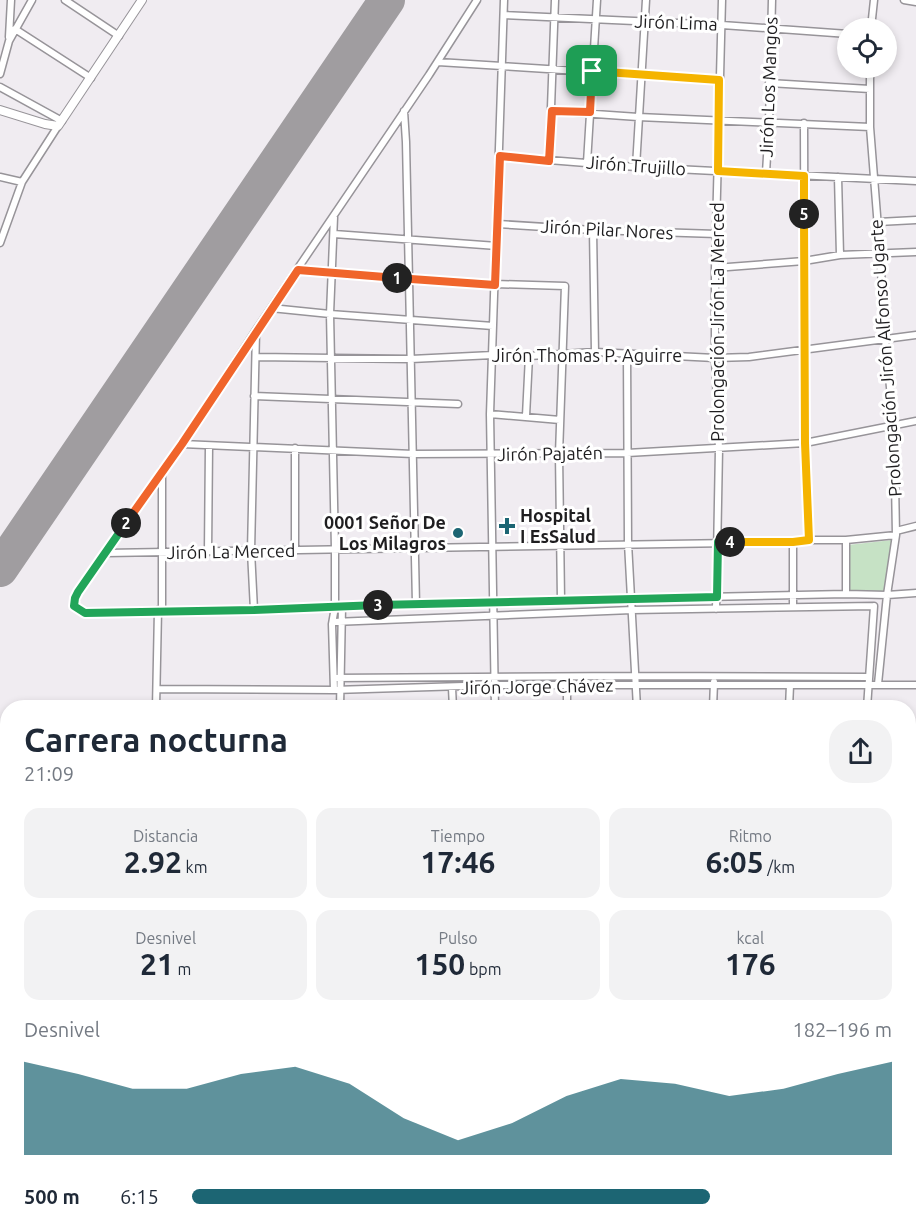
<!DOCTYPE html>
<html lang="es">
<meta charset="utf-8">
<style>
body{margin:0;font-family:Ubuntu,sans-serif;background:#f2f2f3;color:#1f2937;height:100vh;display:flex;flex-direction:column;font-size:22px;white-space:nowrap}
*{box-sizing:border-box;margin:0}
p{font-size:20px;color:#747a83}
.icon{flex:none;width:33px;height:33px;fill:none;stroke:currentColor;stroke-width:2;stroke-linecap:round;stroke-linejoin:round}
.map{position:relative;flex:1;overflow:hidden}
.sheet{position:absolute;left:0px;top:700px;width:916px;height:532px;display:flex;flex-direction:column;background:#fff;border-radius:24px 24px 0 0;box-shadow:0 3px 9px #0003}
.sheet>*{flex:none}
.controls{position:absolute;left:837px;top:18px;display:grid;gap:12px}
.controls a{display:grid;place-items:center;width:60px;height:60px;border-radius:50%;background:#fff;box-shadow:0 3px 9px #0003;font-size:30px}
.pin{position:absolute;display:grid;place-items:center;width:51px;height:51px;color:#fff;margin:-26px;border-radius:12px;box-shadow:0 3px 9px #0006}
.km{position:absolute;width:30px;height:30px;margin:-15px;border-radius:50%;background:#222;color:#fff;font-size:16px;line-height:30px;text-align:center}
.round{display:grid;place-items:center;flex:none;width:63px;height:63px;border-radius:24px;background:#f2f2f3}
.head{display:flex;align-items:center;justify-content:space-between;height:102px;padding:0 24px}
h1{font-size:33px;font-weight:700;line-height:45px}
.metrics{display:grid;grid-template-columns:repeat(3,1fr);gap:9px;height:102px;padding:6px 24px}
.metrics div{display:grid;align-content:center;border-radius:15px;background:#f2f2f3;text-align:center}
.metrics b{font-size:30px;font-weight:700}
.metrics small{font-size:16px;font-weight:400}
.metrics p{font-size:16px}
.chart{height:168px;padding:12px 24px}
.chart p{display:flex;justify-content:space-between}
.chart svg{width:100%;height:108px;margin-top:6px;fill:#1c6573;opacity:.7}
ul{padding:0 24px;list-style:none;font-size:20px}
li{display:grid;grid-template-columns:96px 72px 1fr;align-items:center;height:45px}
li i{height:15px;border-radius:8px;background:#1c6573}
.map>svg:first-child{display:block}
.green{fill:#c6e2c5}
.water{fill:#9ce4f3;stroke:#76a9b4;stroke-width:1.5}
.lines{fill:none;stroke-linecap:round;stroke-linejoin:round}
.stream{stroke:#76a9b4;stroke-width:1.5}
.runway{stroke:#a09da0;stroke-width:36}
.minor-casing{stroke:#979499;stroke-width:9}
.tertiary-casing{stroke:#979499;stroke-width:10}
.minor{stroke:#fff;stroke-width:6}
.tertiary{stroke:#fff;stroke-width:8}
.split-1-casing{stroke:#fff;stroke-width:12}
.split-2-casing{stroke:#fff;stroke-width:12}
.split-3-casing{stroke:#fff;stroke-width:12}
.split-4-casing{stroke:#fff;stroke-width:12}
.split-5-casing{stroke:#fff;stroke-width:12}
.split-6-casing{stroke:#fff;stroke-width:12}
.split-1{stroke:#f0652b;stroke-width:8}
.split-2{stroke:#f0652b;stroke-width:8}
.split-3{stroke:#22a559;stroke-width:8}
.split-4{stroke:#22a559;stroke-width:8}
.split-5{stroke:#f5b400;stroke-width:8}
.split-6{stroke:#f5b400;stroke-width:8}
.poi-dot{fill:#1c6573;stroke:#fff;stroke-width:2}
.labels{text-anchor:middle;stroke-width:6;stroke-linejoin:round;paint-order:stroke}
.street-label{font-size:18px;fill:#1f1e20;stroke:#fff}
.poi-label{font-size:18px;font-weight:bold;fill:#1f1e20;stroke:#fff;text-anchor:start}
</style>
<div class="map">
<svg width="916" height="1232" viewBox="0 0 916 1232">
<rect width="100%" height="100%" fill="#f0ecf1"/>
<path class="green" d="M 892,540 L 884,591 L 849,591 L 848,545 Z"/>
<path class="water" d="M 916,1028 L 916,1146 L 909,1152 L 909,1033 Z
M 633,1226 L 810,1226 L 800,1232 L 625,1232 Z"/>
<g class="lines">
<path class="stream" d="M 0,1095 L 8,1096
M 163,1226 L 172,1232"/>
<path class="runway" d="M 0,569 L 387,0"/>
<g class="minor-casing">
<path id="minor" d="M 65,0 L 119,36
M 477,0 L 429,75 L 256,330 L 182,444 L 78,592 L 74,606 L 85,613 L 254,610 L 561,600 L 846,594 L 887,595 L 916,593
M 904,0 L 916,2
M 504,15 L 722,25 L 848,34
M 871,28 L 874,0
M 15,29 L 91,78
M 9,37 L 11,0
M 438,62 L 719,80
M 870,68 L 870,127 L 880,253 L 885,339 L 894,426 L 896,535 L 887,595 L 878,684
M 0,74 L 9,41 L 32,0
M 769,83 L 870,89
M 0,87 L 62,121
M 404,111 L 406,142 L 416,604
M 552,111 L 638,117 L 870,127
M 804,123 L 805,443 L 809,540
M 500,156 L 636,167 L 916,181
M 549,161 L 555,0
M 587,163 L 597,0
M 636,167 L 646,0
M 766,173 L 769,123 L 772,0
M 0,177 L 22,182
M 838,177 L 840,255
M 878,222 L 916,220
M 498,224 L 593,230 L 717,234
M 593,230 L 595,352
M 334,234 L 497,246
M 0,243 L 22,182 L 58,126
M 715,268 L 804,261 L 840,255 L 916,252
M 298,270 L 495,285
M 495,284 L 565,286 L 559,454 L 561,600
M 271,308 L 330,314 L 493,326
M 627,353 L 628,543 L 637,708
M 256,357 L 411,359 L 493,355 L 529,356 L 595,352 L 715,358 L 749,357 L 916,335
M 254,396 L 458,404
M 490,414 L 560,420
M 526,416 L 529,356
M 182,444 L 413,454 L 627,453 L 805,443 L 916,421
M 162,470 L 162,611
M 896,531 L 916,526
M 846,540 L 846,594
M 793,542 L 793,606
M 295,551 L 295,448
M 208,552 L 209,446
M 106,553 L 793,542 L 809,540 L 846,540 L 896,535
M 716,609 L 719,449 L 715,358 L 715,268 L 722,0
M 254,610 L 251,551 L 256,332
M 333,622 L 632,610 L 874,606
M 334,678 L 636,676 L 869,677
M 567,685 L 567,708
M 452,688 L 453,708
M 157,689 L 334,690 L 496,685 L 916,685
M 334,690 L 332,624 L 335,607 L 335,549 L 330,314 L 334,217
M 156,708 L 158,610
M 340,708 L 342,607
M 495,708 L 490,414 L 504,0
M 713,708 L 714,682
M 789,708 L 790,685
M 867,708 L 874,606
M 0,755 L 8,755
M 909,767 L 916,767
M 0,809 L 8,809
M 909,840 L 916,841
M 0,883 L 8,883
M 0,889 L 8,889
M 909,916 L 916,917
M 0,950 L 8,950
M 909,980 L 916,979
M 909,1011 L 916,1008
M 0,1024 L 8,1024
M 220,1226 L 225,1232
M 425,1226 L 425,1232
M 574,1226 L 583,1226
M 373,1231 L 373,1226
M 65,1232 L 66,1226
M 116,1232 L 138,1230
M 254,1232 L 257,1226
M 520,1232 L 527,1226
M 558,1232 L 563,1226"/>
</g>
<g class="tertiary-casing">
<path id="tertiary" d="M 0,110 L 45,124 L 58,126 L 142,0"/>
</g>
<use href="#minor" class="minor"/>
<use href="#tertiary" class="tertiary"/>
</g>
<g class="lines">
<g class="split-1-casing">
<path id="split-1" d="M 397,278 L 495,285 L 500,156 L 549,161 L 552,111 L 590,112 L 592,71"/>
</g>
<g class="split-2-casing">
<path id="split-2" d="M 126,523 L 182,444 L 298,270 L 397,278"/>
</g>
<g class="split-3-casing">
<path id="split-3" d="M 126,523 L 78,592 L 75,598 L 74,606 L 85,613 L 254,610 L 378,605"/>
</g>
<g class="split-4-casing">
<path id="split-4" d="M 378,605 L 717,597 L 718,542 L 730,542"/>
</g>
<g class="split-5-casing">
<path id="split-5" d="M 730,542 L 793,542 L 809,540 L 805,443 L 804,214"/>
</g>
<g class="split-6-casing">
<path id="split-6" d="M 592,71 L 719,80 L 718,171 L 804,176 L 804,214"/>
</g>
<use href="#split-1" class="split-1"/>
<use href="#split-2" class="split-2"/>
<use href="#split-3" class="split-3"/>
<use href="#split-4" class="split-4"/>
<use href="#split-5" class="split-5"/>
<use href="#split-6" class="split-6"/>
</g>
<g class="poi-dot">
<path d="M504 517h6v6h6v6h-6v6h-6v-6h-6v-6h6z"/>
<circle cx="458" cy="533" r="6"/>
</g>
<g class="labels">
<g class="street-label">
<text transform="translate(676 23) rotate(2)" y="6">Jirón Lima</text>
<text transform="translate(769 87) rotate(-88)" y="6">Jirón Los Mangos</text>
<text transform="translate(636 166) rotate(4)" y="6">Jirón Trujillo</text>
<text transform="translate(607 230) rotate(3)" y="6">Jirón Pilar Nores</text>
<text transform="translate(718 322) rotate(-90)" y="6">Prolongación Jirón La Merced</text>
<text x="587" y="362">Jirón Thomas P. Aguirre</text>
<text transform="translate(886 358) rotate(-94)" y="6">Prolongación Jirón Alfonso Ugarte</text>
<text transform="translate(550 454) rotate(-1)" y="6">Jirón Pajatén</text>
<text transform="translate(231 552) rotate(-1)" y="6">Jirón La Merced</text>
<text transform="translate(537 687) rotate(-1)" y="6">Jirón Jorge Chávez</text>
</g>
<g class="poi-label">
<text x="520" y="522">Hospital<tspan x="520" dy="21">I EsSalud</tspan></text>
<text x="446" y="529" text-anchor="end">0001 Señor De<tspan x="446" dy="21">Los Milagros</tspan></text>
</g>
</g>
</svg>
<div class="controls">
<a><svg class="icon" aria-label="locate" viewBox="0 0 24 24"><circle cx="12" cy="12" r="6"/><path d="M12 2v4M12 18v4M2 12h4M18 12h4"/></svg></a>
</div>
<div class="pin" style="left:592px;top:71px;background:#1e9e55"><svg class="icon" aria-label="arrive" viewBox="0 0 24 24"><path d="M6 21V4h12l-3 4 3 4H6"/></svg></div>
<b class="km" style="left:397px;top:278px">1</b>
<b class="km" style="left:126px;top:523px">2</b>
<b class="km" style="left:378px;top:605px">3</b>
<b class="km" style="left:730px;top:542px">4</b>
<b class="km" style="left:804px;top:214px">5</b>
<section class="sheet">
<div class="head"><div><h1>Carrera nocturna</h1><p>21:09</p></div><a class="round"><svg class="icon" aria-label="share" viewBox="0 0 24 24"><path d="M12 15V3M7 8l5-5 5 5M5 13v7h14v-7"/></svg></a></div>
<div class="metrics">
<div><p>Distancia</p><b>2.92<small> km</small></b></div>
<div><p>Tiempo</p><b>17:46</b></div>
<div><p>Ritmo</p><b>6:05<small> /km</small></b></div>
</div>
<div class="metrics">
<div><p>Desnivel</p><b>21<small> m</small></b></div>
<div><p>Pulso</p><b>150<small> bpm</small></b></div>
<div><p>kcal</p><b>176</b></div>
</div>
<div class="chart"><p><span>Desnivel</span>182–196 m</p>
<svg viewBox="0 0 160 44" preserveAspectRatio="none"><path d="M0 44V6L10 11L20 17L30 17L40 11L50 8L60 15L70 29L80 38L90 31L100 20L110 13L120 15L130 20L140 17L150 11L160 6V44z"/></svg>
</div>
<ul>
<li><b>500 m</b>6:15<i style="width:74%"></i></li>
</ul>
</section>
</div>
